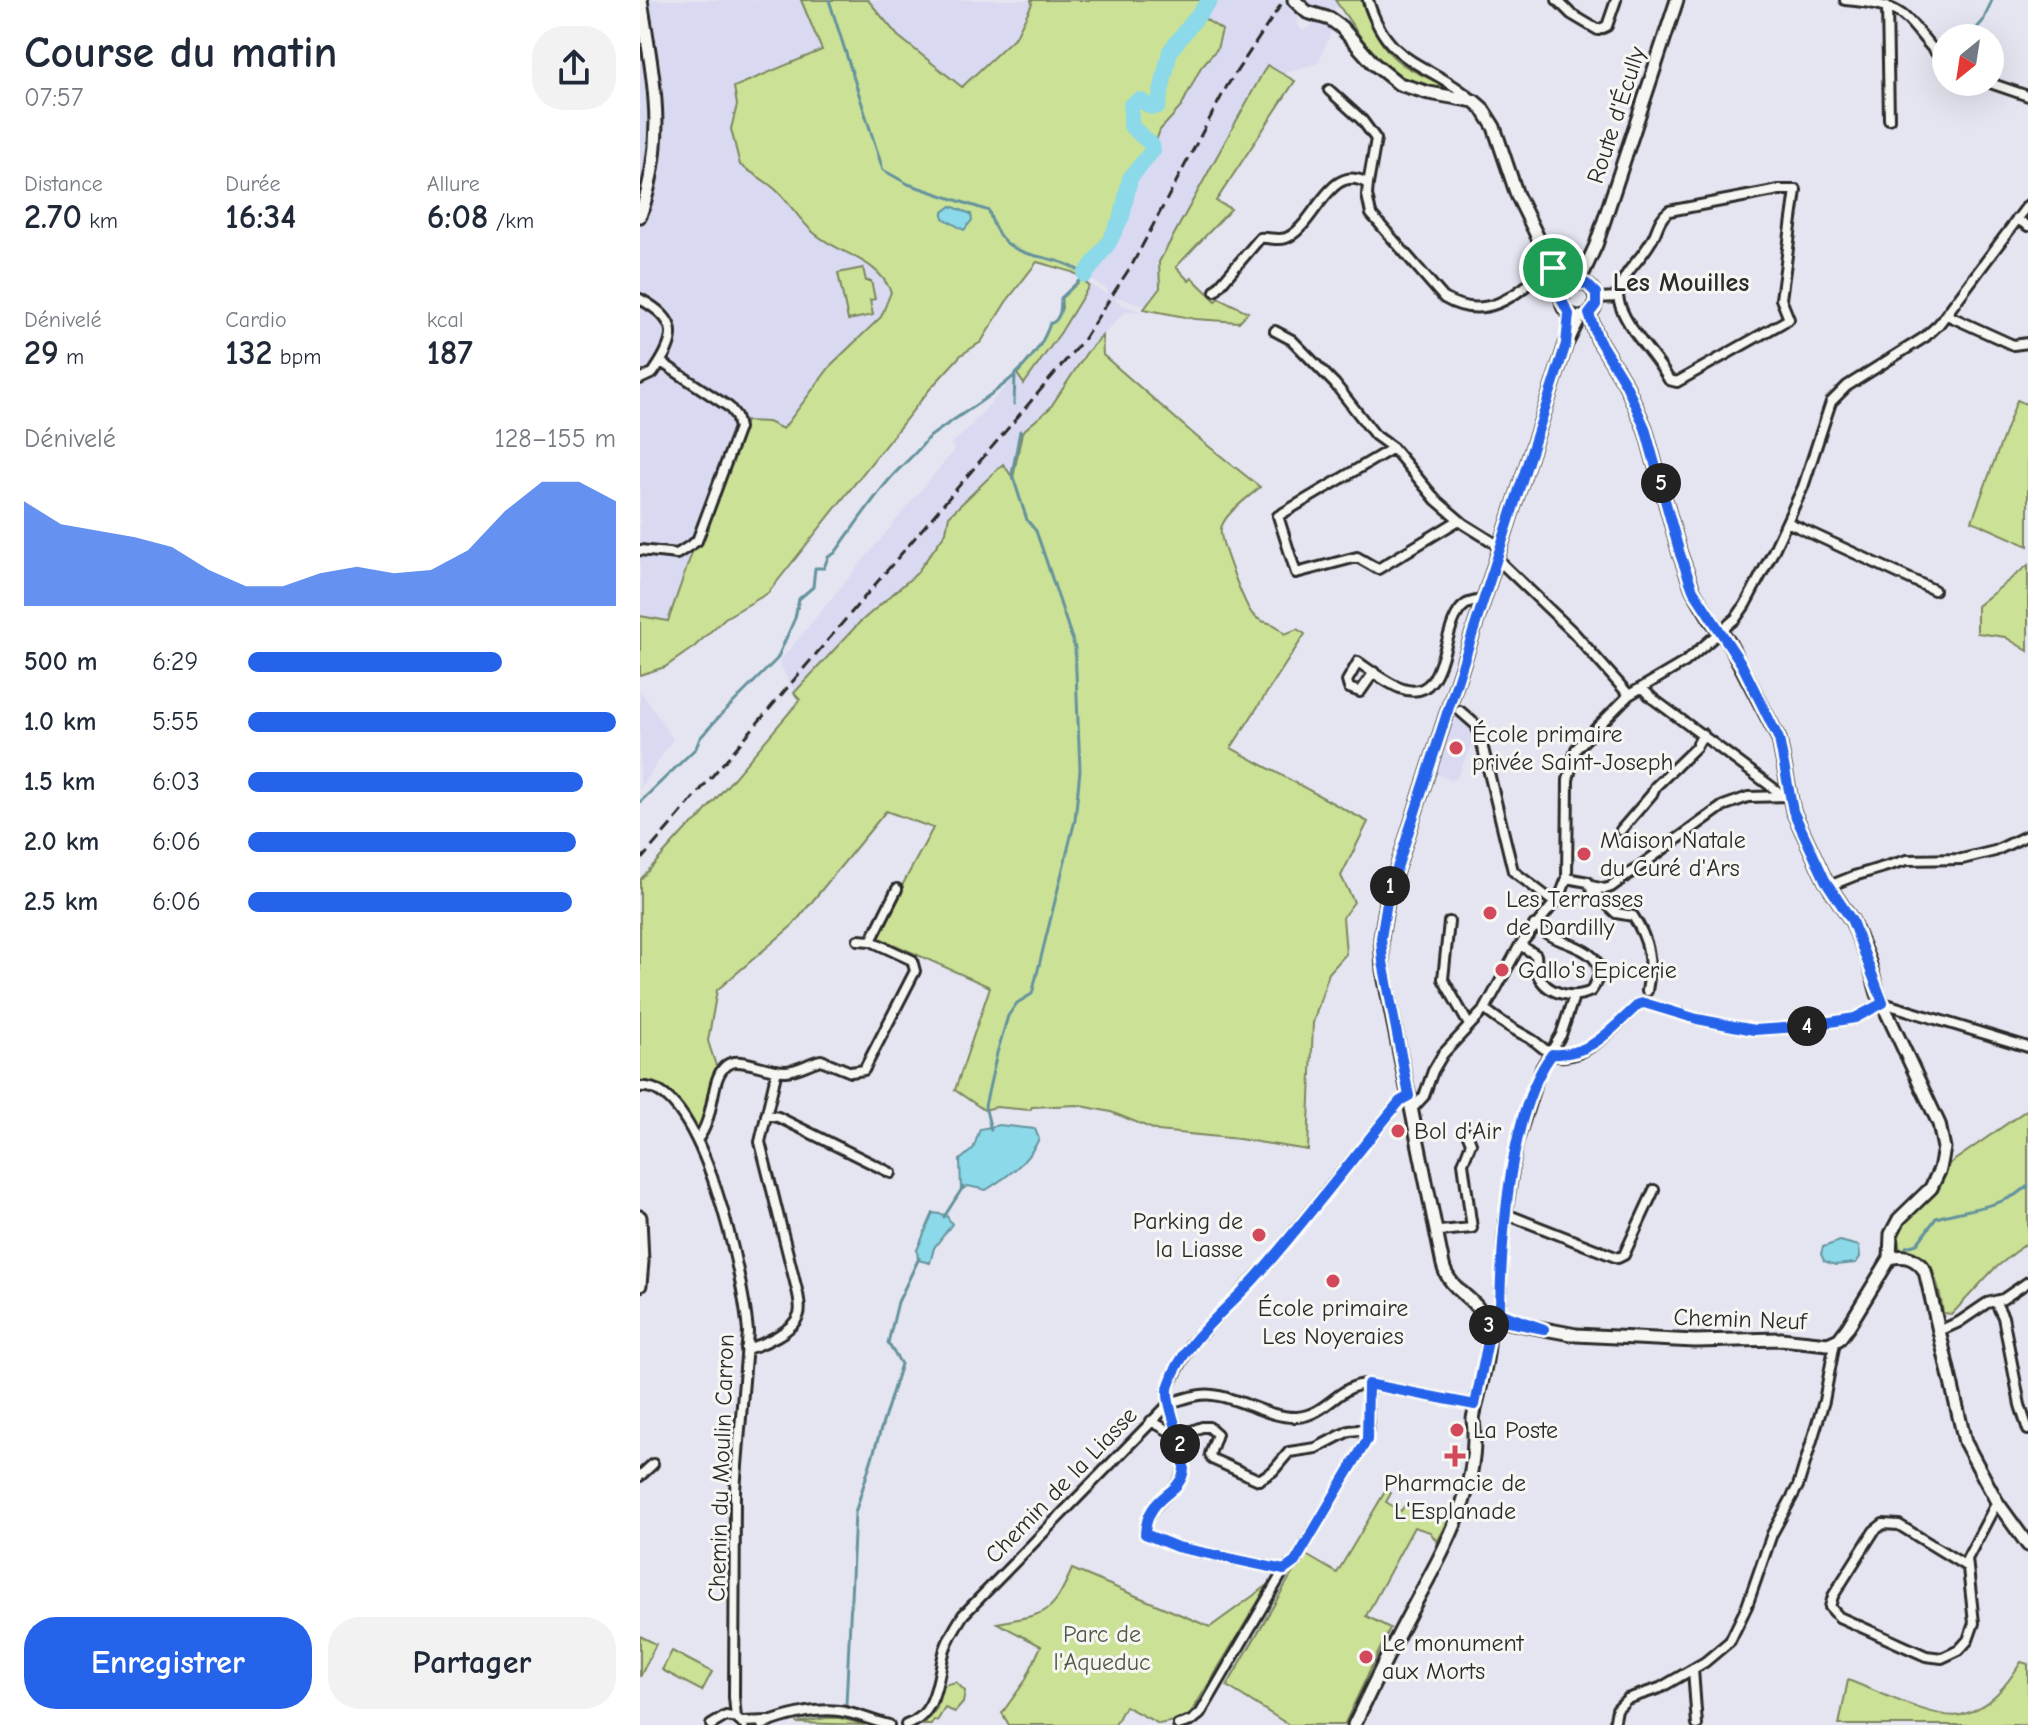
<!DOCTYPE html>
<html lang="fr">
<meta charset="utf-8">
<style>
body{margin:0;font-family:"Comic Neue",sans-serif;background:#f2f2f3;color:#1f2937;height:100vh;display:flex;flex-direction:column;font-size:30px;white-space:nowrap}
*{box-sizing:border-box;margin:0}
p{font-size:26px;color:#747a83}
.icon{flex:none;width:44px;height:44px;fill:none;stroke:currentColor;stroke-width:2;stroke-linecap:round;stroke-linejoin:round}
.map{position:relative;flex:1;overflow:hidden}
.sheet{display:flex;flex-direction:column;background:#fff;width:640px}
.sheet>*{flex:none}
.needle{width:52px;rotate:210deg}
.tools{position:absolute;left:1292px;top:24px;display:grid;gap:16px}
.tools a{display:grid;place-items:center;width:72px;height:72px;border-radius:50%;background:#fff;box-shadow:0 8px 32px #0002;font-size:40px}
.pin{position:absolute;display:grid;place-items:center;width:68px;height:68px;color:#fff;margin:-34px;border:4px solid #fff;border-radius:50%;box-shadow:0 2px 8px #0007}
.km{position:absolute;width:40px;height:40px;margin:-20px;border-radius:50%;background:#222;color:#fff;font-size:22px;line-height:40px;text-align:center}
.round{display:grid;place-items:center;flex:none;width:84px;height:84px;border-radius:32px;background:#f2f2f3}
.overview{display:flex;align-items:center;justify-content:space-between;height:136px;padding:0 24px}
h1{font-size:44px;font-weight:600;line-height:60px}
.figures{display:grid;grid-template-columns:repeat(3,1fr);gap:12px;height:136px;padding:8px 24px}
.figures div{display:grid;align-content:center}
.figures b{font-size:34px;font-weight:600}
.figures small{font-size:22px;font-weight:400}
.figures p{font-size:22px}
.chart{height:224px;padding:16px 24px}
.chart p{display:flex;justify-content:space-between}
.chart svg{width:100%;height:144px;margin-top:8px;fill:#2563eb;opacity:.7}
.action{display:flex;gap:16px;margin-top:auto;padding:16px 24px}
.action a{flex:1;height:92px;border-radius:32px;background:#2563eb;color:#fff;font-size:32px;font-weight:600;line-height:92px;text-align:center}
.action a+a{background:#f2f2f3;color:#1f2937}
ul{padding:0 24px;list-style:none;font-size:26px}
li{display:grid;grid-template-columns:128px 96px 1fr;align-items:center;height:60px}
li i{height:20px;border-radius:10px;background:#2563eb}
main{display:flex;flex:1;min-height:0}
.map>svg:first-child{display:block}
.built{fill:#d9d9f1}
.green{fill:#cbe196;stroke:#7b8660;stroke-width:2}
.water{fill:#8bd9e9;stroke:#65939d;stroke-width:2}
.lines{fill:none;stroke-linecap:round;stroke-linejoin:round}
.stream{stroke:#65939d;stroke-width:3}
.river{stroke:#8bd9e9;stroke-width:16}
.street-casing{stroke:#2b2b2b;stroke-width:14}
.secondary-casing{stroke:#2b2b2b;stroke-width:17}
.street{stroke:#f6f6f2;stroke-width:8}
.secondary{stroke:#f6f6f2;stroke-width:11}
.rail{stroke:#2b2b2b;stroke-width:3;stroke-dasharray:12 6;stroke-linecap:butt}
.route-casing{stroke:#fff;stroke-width:16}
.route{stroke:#2563eb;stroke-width:10}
.poi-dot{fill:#d1495b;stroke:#f6f6f2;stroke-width:3}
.labels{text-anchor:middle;stroke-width:6;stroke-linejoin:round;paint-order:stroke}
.street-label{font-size:24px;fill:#2b2b2b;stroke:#f6f6f2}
.poi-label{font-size:24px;fill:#2b2b2b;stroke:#f6f6f2;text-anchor:start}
.park-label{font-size:24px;fill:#535846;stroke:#f6f6f2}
.neighbourhood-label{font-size:26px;font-weight:bold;fill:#2b2b2b;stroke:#f6f6f2}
</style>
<main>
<section class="sheet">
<div class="overview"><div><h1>Course du matin</h1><p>07:57</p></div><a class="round"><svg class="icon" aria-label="share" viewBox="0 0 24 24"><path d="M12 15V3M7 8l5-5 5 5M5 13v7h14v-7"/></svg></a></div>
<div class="figures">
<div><p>Distance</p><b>2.70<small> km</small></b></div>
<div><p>Durée</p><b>16:34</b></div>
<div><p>Allure</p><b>6:08<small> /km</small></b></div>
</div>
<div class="figures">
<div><p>Dénivelé</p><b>29<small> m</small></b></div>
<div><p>Cardio</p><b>132<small> bpm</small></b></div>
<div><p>kcal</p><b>187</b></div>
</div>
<div class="chart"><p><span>Dénivelé</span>128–155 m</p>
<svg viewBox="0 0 160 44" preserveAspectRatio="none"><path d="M0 44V12L10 19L20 21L30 23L40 26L50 33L60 38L70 38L80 34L90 32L100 34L110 33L120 27L130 15L140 6L150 6L160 12V44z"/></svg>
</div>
<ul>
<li><b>500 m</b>6:29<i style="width:69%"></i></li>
<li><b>1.0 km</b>5:55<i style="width:100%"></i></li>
<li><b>1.5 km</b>6:03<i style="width:91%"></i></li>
<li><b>2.0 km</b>6:06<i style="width:89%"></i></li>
<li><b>2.5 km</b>6:06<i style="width:88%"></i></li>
</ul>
<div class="action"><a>Enregistrer</a><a>Partager</a></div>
</section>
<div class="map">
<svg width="1388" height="1725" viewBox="0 0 1388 1725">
<rect width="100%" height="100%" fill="#e5e5f1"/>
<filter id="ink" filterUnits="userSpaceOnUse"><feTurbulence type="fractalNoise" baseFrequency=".0125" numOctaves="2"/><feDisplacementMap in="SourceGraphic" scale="16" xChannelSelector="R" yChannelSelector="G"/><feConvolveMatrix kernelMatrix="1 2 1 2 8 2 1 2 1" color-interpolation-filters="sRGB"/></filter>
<g filter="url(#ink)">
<path class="built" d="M 0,0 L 161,0 L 182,50 L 95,87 L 98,105 L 91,129 L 100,165 L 135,189 L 177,236 L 205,253 L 231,264 L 245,278 L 251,292 L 241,317 L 192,364 L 143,430 L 128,422 L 105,421 L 55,544 L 28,621 L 0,616 Z
M 228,0 L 391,0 L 392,4 L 376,36 L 322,87 L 258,36 Z
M 574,0 L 652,0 L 658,14 L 658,25 L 663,31 L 678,21 L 691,23 L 692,31 L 678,63 L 641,74 L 628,65 L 519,262 L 520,288 L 506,306 L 477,297 L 476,300 L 483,305 L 502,312 L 486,311 L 447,352 L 410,408 L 382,432 L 372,479 L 363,465 L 306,532 L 276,574 L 219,623 L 154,693 L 139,662 L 315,449 L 310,445 L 323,434 L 377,374 L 384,384 L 449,286 L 443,280 L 466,294 L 468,290 L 446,276 L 489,212 L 497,174 L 514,153 L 513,145 L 520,130 L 541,107 L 561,67 L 577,49 L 581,30 L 561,16 Z
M 663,0 L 695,0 L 699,6 L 690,13 Z
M 0,690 L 33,739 L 0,789 Z
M 812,714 L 829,723 L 837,735 L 816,779 L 813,778 L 812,781 L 793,772 Z"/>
<path class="green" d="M 161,0 L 228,0 L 258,36 L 322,87 L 376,36 L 392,4 L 391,0 L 575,0 L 559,15 L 582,30 L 577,49 L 561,67 L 541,107 L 520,130 L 511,155 L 490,178 L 482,216 L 469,242 L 443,278 L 432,272 L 397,262 L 366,302 L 341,342 L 321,355 L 290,389 L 128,593 L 85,618 L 54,647 L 25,667 L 0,675 L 0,616 L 28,621 L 55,544 L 106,421 L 128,422 L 143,429 L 192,364 L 241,317 L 251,292 C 237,258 200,255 174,233 C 159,220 150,203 136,190 C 126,181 112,173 100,165 L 91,129 L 97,105 L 94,87 L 182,50 Z
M 695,0 L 721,0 C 729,23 741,50 762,64 C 779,76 800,82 819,93 C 749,91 731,51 695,0 Z
M 627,65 L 655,81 L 576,201 L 591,209 L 536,267 L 549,281 L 552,278 L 576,301 L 579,298 L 608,312 L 599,322 L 555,319 L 504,309 L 520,288 L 519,262 Z
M 223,268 L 226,281 L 231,281 L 235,299 L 230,300 L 233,315 L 208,320 L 198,273 Z
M 442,279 L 449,286 L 421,332 L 384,384 L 377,374 L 400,346 L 410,324 L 416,320 L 422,308 L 421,298 Z
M 462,336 L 463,355 L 557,437 L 620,487 C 608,498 586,512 581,528 C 578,538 605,606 613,615 C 623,626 632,618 645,634 L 657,629 L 665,634 L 591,748 L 728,822 L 701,876 L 714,902 L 703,917 L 706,954 L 689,973 L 673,1023 L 668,1150 L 599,1139 L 518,1131 L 471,1112 L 437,1105 L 392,1107 L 390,1110 L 356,1107 L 344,1110 L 315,1090 L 350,987 L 235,936 L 293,828 L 246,811 L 153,925 L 77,990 L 68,1041 L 77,1069 L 66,1114 L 59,1134 C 43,1114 28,1083 0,1082 L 0,880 L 45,830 L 58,820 L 160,700 L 154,693 L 219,623 L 276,574 L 306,532 L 309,516 L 363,464 L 373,478 L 382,432 L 410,408 L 447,352 Z
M 1377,400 L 1388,405 L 1388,546 L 1332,521 Z
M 1388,565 L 1388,651 L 1365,637 L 1337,633 L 1337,606 Z
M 1388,1109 L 1388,1242 L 1353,1270 L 1312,1314 L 1303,1313 C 1299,1281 1294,1259 1260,1250 L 1258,1240 L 1263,1221 L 1302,1169 Z
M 746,1490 L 751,1493 L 746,1502 L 761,1511 L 767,1502 L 770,1504 L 768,1507 L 786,1518 L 796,1513 L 809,1520 L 797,1542 L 790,1532 L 774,1527 L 726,1616 L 750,1628 L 704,1725 L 649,1725 L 587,1686 L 650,1577 L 666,1555 L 697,1573 Z
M 432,1569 L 570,1627 L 628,1585 L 548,1718 L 519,1724 L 485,1706 L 475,1725 L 369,1725 L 362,1713 L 385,1681 L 401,1646 L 357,1623 C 407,1613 411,1617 432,1569 Z
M 0,1636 L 16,1644 L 0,1677 Z
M 32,1651 L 72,1672 L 62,1691 L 22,1670 Z
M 1381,1662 L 1388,1664 L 1388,1725 L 1199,1725 L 1208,1680 C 1232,1689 1298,1721 1321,1715 C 1349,1708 1367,1685 1381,1662 Z
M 316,1682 L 325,1691 L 323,1703 L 315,1712 L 305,1708 L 297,1721 L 294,1720 L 291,1725 L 283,1725 L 297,1708 L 303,1685 Z
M 186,1718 L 200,1718 L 225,1725 L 156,1723 Z"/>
<path class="water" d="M 311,206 L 331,214 L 332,220 L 324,230 L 303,218 L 303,212 Z
M 359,1125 L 395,1129 L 399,1139 C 388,1162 367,1177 346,1190 L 328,1186 L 321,1190 L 320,1160 L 333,1149 L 340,1129 Z
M 293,1213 L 306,1215 L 312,1224 L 294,1248 L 290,1263 L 278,1260 L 277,1250 Z
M 1200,1241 L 1219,1246 L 1220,1257 L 1216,1263 L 1195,1265 L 1184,1261 L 1181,1254 L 1183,1247 Z"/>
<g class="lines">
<path class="stream" d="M 1328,38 L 1343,21 L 1352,0
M 374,404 L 375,376
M 0,802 L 56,748 L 60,738 L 78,718 L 137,659 L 155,618 L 159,599 L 173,587 L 175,568 L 184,568 L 188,557 L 195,553 C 212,529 229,504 248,481 C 261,465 276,455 287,439 C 329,406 387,381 408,329 C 412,317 408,328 416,320 C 422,313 420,306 421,298 L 445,275 C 409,246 363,269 349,211 L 268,184 L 243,170 L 189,0
M 351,1130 L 345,1106 L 357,1053 L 368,1016 L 377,1003 L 392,994 L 435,820 L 440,770 L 435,648 L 403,551 L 396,531 L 387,520 L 372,474 L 380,431
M 304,1217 L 323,1187
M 1266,1247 L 1277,1244 L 1296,1218 C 1328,1208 1362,1208 1388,1186
M 206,1705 L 215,1513 L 261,1364 L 248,1343 L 258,1302 L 279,1258"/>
<path class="river" d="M 445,275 L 469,242 L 482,216 L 490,178 L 513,150 L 512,145 L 491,126 L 491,105 L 499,100 L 512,107 L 518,106 L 530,51 L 570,0"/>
<g class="street-casing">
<path id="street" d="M 728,0 C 748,68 789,61 834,101
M 917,0 L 931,14 L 958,30 L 967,26 L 976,0
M 1205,0 C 1275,6 1262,19 1306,63
M 1247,6 L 1249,119
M 1347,82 L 1388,96
M 689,90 L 722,120 L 736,139 L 728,184
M 1377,219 L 1388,226
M 575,291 L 620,238 C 629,237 637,241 646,238 C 675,227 690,159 728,184 L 727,195 L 731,214 L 804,298 C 848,324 879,292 911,265
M 957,298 L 978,297 C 983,270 997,265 1010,243 C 1018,232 1017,220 1029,211 L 1139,190 L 1156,190 L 1141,299 L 1149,319 L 1037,382 L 1029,380 C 1015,354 982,325 978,297
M 0,299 C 40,321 38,337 13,373 L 0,379
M 1307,315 L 1373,345 L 1388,343
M 635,331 L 652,340 L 695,384 L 735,435 L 753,448 L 796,500 L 824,524 L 853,542 L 859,549
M 753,448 L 638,516 L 656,573 L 717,557 L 738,569 L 819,520
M 1147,522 L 1294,590
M 0,550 L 37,554 L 57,541 L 99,428 L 96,416 L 89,407 L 21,362
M 856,558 L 934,633 L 989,695
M 734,672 L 720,692 L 709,688 L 707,681 L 718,662 C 731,671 745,682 760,688 C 810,707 799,623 825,605 C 829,602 837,601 842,600
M 1002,688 L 1012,698 L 1144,796
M 820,711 L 836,725 L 840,736 L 873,871 L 915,903
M 981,830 L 1012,794 L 1015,787 L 1056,747 L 1063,734
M 927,878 L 948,882 L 953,891 L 976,913 L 993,916 C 1009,940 1013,962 1007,991
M 951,886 L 965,889 L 971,887 L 1083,806 L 1108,797 L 1150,796
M 1189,886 L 1214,876 L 1267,860 L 1322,859 L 1355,851 L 1388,835
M 809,922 L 803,979 L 829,1025
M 231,941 L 257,889
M 880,945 L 896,955 C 897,961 895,969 898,975 C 907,994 933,1000 951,991 C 974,958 941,948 917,939 C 909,936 901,929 894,925
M 845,1009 C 859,1022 875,1030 891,1039 C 898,1043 905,1051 912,1054 C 942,1067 980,1022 999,1004 L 1004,1003 L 1057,1019 L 1114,1030 L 1159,1027 L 1215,1018 L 1243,1003 L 1388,1047
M 0,1087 C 63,1081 104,1283 108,1332 L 95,1490 L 94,1697 L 96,1718
M 772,1109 L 784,1096 L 793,1071 L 803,1054 L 845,1009 L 880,945 L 920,896 L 927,878 L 928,780 L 936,749 L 989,695 L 1045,662 L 1096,618 L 1105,605 L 1132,554 L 1163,487 L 1191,402 L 1207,386 L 1285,337 L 1299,324 L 1388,205
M 126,1115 L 138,1117 L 251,1173
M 57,1140 C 69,1126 71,1104 75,1087 C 85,1042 114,1071 146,1071 C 160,1070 168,1063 181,1060 L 211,1072 L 224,1070 L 275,971 L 272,960 L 231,941 L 218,940
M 866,1214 L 978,1258 L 984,1255 L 1014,1190
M 800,1231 L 832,1228 L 823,1163 L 831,1143 L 827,1133
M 1355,1301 L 1363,1317 L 1380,1405 L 1388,1430
M 856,1312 L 860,1305 L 863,1235 L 877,1144 L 901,1068 L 921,1035 L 934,996
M 1299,1331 L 1319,1322 L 1347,1303 L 1363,1299 L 1388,1282
M 106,1349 C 122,1345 154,1331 159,1314 C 161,1308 159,1300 158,1294 L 120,1142 L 137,1070
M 511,1421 L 538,1436
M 538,1436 L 562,1427 L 569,1427 L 577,1434 L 570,1454 L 572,1459 L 619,1480 L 633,1471 L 649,1452 L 676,1448 L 709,1431 L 728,1429
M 0,1476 L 13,1464
M 1326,1566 L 1259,1525 L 1243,1524 L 1234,1531 L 1193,1596 L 1190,1607 L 1199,1617 L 1286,1656 L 1302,1658 L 1319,1650 L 1328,1640 L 1334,1623 L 1327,1559 L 1357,1502
M 644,1570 L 537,1547 L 505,1534 C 507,1498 537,1496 543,1472 C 550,1444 526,1415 528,1387 L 551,1344 L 626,1266 L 760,1101 L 769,1096
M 1053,1669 L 1057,1725
M 102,1722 L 129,1721
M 71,1725 L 86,1716 L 96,1718 L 104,1725
M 122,1725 C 144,1716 175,1708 199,1711 C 215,1713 233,1721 249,1725
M 266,1725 C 298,1715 297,1677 305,1649 C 309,1637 316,1626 323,1615 L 530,1403 C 543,1399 559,1393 573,1395 C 601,1398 628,1418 657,1417 C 687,1415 699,1384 728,1384 L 835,1405
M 538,1725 L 551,1721 L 560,1714 L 644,1570 L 655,1562 L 724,1445 L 728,1429 L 728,1384
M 974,1725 L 977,1709 L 987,1699 L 1020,1688 L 1065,1662 L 1090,1641 L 1107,1606 L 1132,1534 L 1158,1486 L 1184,1401 L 1195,1342"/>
</g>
<g class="secondary-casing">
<path id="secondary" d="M 654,0 L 667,12 L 690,19 L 701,27 L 734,64 L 759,84 L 789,93 L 834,101 L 842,108 L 854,127 L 877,195 L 924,291
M 0,216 C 28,135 13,81 1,0
M 939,282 L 956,245 L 1037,0
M922 300a17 17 0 1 1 34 0a17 17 0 1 1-34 0Z
M 949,314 L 958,339 L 986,385 L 1005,428 L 1040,554 L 1053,590 L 1071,620 L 1088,641 L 1139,739 L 1153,811 L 1185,880 L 1212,921 L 1229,962 L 1238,994 L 1299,1124 L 1304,1148 L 1300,1169 L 1291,1188 L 1259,1219 L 1251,1234 L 1250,1258
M 0,1217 L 2,1262 L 0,1285
M 1250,1258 C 1265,1254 1276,1258 1285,1271 L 1325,1442 L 1357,1502 L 1388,1545
M 847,1325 L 863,1321 L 936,1335 L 1055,1341 L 1141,1339 L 1188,1344 L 1199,1339 L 1208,1327 L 1250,1258
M 714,1725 C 730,1692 746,1658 763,1626 C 796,1562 842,1495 833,1419 C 837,1395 856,1340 845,1319 C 835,1297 809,1290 803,1265 L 743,970 L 741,938 L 748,896 L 926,344 L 940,317"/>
</g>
<use href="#street" class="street"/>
<use href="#secondary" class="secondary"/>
<path class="rail" d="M 0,861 L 443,340 L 493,263 L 587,86 L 644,0"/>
</g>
</g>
<g class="lines" filter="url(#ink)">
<g class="route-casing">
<path id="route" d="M 913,268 L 934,283 L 947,284 L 956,293 L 956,305 L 949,314 L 958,339 L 986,385 L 1005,428 L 1040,554 L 1053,590 L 1101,663 L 1139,739 L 1153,811 L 1185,880 L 1212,921 L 1243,1003 L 1215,1018 L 1159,1027 L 1114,1030 L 1057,1019 L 1004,1003 L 999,1004 C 972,1028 951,1057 912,1054 C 869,1111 862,1235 860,1305 L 856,1312 L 904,1329 L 863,1321 L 847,1325 L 849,1336 L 835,1405 L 728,1384 L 727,1440 L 655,1562 L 644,1570 L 537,1547 L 505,1534 C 507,1496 537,1496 543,1474 C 550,1450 522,1403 529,1385 C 544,1340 586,1311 617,1276 C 666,1220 712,1159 760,1101 L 769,1096 L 743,962 L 741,938 L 748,896 L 926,344 L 929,314 L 922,301 L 924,291 Z"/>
</g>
<use href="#route" class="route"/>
</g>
<g class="poi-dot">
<circle cx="816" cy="748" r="8"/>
<circle cx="944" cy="854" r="8"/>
<circle cx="850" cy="913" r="8"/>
<circle cx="862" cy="970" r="8"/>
<circle cx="758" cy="1131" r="8"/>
<circle cx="619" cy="1235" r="8"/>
<circle cx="693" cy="1281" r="8"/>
<circle cx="817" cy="1430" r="8"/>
<path d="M811 1444h8v8h8v8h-8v8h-8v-8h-8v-8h8z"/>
<circle cx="726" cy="1657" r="8"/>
</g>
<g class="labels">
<g class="street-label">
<text transform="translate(976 115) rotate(-72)" y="8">Route d'Écully</text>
<text transform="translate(1100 1319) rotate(2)" y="8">Chemin Neuf</text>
<text transform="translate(81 1468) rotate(-88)" y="8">Chemin du Moulin Carron</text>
<text transform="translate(421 1485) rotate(-46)" y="8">Chemin de la Liasse</text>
</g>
<g class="poi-label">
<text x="832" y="742">École primaire<tspan x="832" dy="28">privée Saint-Joseph</tspan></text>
<text x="960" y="848">Maison Natale<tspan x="960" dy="28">du Curé d'Ars</tspan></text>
<text x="866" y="907">Les Terrasses<tspan x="866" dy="28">de Dardilly</tspan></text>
<text x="878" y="978">Gallo's Epicerie</text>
<text x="774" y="1139">Bol d'Air</text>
<text x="603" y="1229" text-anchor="end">Parking de<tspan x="603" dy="28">la Liasse</tspan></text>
<text x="693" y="1316" text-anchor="middle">École primaire<tspan x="693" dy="28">Les Noyeraies</tspan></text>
<text x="833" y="1438">La Poste</text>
<text x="815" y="1491" text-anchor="middle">Pharmacie de<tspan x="815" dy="28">L'Esplanade</tspan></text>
<text x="742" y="1651">Le monument<tspan x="742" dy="28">aux Morts</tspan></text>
</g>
<g class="park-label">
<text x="462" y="1642">Parc de<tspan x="462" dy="28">l'Aqueduc</tspan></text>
</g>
<g class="neighbourhood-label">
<text x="1041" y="291">Les Mouilles</text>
</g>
</g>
</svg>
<div class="tools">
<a><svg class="needle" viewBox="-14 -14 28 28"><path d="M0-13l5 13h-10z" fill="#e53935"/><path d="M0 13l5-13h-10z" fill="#747a83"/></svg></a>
</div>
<div class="pin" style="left:913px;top:268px;background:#1e9e55"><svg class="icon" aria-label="arrive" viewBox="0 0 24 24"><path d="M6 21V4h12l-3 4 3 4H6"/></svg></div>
<b class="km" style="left:750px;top:886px">1</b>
<b class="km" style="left:540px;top:1444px">2</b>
<b class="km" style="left:849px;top:1325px">3</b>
<b class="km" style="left:1167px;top:1026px">4</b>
<b class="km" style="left:1021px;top:483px">5</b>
</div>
</main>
